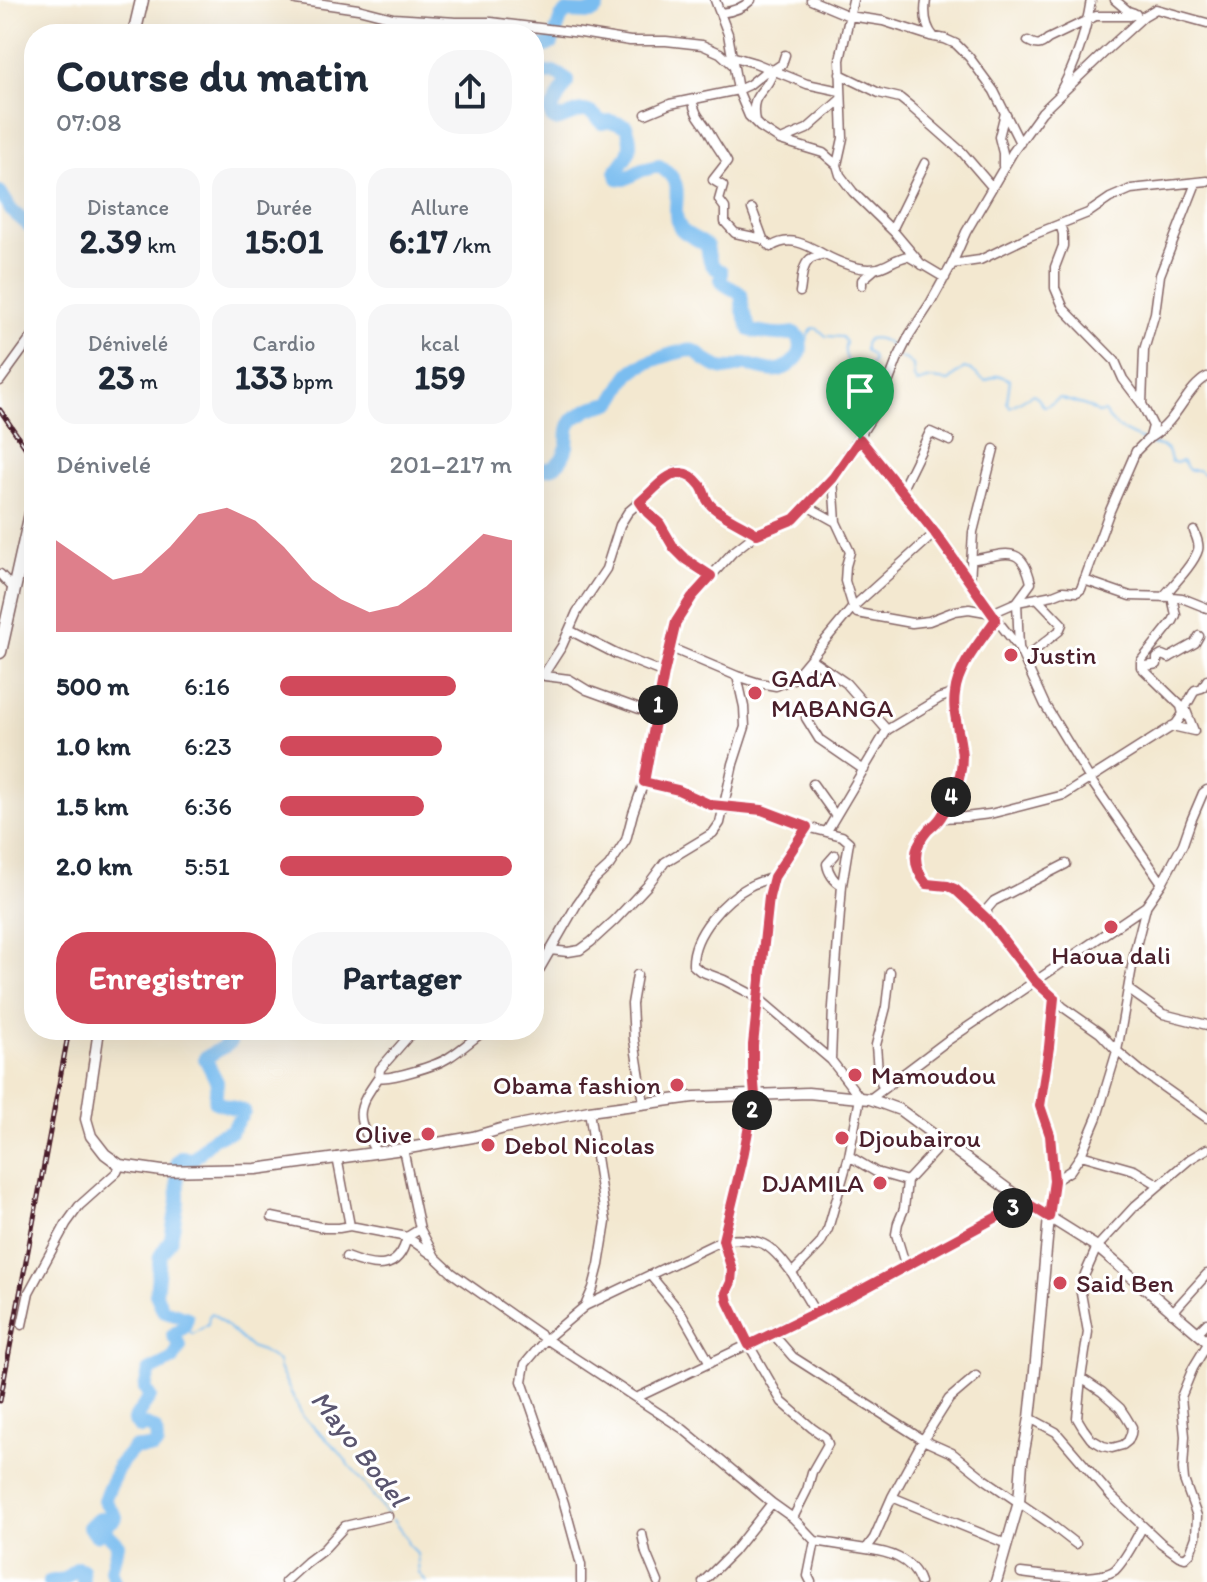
<!DOCTYPE html>
<html lang="fr">
<meta charset="utf-8">
<style>
body{margin:0;font-family:Itim,sans-serif;background:#f6f6f7;color:#1f2937;height:100vh;display:flex;flex-direction:column;font-size:30px;white-space:nowrap}
*{box-sizing:border-box;margin:0}
p{font-size:26px;color:#747a83}
.icon{flex:none;width:44px;height:44px;fill:none;stroke:currentColor;stroke-width:2;stroke-linecap:round;stroke-linejoin:round}
.map{position:relative;flex:1;overflow:hidden}
.drawer{position:absolute;left:24px;top:24px;width:520px;height:1016px;display:flex;flex-direction:column;background:#fff;border-radius:32px;box-shadow:0 8px 32px #0002}
.drawer>*{flex:none}
.pin{position:absolute;display:grid;place-items:center;width:68px;height:68px;color:#fff;margin:-82px -34px;border-radius:50% 50% 50% 0;rotate:-45deg;box-shadow:0 0 8px #0007}
.pin .icon{rotate:45deg}
.km{position:absolute;width:40px;height:40px;margin:-20px;border-radius:50%;background:#222;color:#fff;font-size:22px;line-height:40px;text-align:center}
.round{display:grid;place-items:center;flex:none;width:84px;height:84px;border-radius:32px;background:#f6f6f7}
.head{display:flex;align-items:center;justify-content:space-between;height:136px;padding:0 32px}
h1{font-size:44px;font-weight:800;line-height:60px}
.stats{display:grid;grid-template-columns:repeat(3,1fr);gap:12px;height:136px;padding:8px 32px}
.stats div{display:grid;align-content:center;border-radius:20px;background:#f6f6f7;text-align:center}
.stats b{font-size:34px;font-weight:800}
.stats small{font-size:22px;font-weight:400}
.stats p{font-size:22px}
.chart{height:224px;padding:16px 32px}
.chart p{display:flex;justify-content:space-between}
.chart svg{width:100%;height:144px;margin-top:8px;fill:#d1495b;opacity:.7}
.action{display:flex;gap:16px;margin-top:auto;padding:16px 32px}
.action a{flex:1;height:92px;border-radius:32px;background:#d1495b;color:#fff;font-size:32px;font-weight:800;line-height:92px;text-align:center}
.action a+a{background:#f6f6f7;color:#1f2937}
ul{padding:0 32px;list-style:none;font-size:26px}
li{display:grid;grid-template-columns:128px 96px 1fr;align-items:center;height:60px}
li i{height:20px;border-radius:10px;background:#d1495b}
.map>svg:first-child{display:block}
.lines{fill:none;stroke-linecap:round;stroke-linejoin:round}
.stream{stroke:#7abdf0;stroke-width:2}
.river{stroke:#7abdf0;stroke-width:14}
.minor-casing{stroke:#856565;stroke-width:11}
.tertiary-casing{stroke:#856565;stroke-width:13}
.primary-casing{stroke:#856565;stroke-width:15}
.minor{stroke:#fff;stroke-width:8}
.tertiary{stroke:#fff;stroke-width:10}
.primary{stroke:#fff;stroke-width:12}
.rail-casing{stroke:#4a1f2b;stroke-width:5}
.rail{stroke:#fff;stroke-width:2;stroke-dasharray:6;stroke-linecap:butt}
.route-casing{stroke:#fff;stroke-width:16}
.route{stroke:#d1495b;stroke-width:10}
.poi-dot{fill:#d1495b;stroke:#fff;stroke-width:3}
.labels{text-anchor:middle;stroke-width:6;stroke-linejoin:round;paint-order:stroke}
.poi-label{font-size:26px;fill:#4a1f2b;stroke:#fff;text-anchor:start}
.water-label{font-size:28px;font-style:italic;fill:#5b5670;stroke:#fff}
</style>
<div class="map">
<svg width="1207" height="1582" viewBox="0 0 1207 1582">
<rect width="100%" height="100%" fill="#fff"/>
<filter id="ink" filterUnits="userSpaceOnUse"><feTurbulence type="fractalNoise" baseFrequency=".0125" numOctaves="2"/><feDisplacementMap in="SourceGraphic" scale="16" xChannelSelector="R" yChannelSelector="G"/><feConvolveMatrix kernelMatrix="1 2 1 2 8 2 1 2 1" color-interpolation-filters="sRGB"/></filter>
<filter id="wash" filterUnits="userSpaceOnUse"><feTurbulence type="fractalNoise" baseFrequency=".006" numOctaves="4" result="noise"/><feDisplacementMap in="SourceGraphic" scale="32" xChannelSelector="R" yChannelSelector="G"/><feGaussianBlur stdDeviation="1.8" result="paint"/><feColorMatrix in="noise" values="0 0 0 0 0 0 0 0 0 0 0 0 0 0 0 0 0 1.4 0 .05"/><feComposite in="paint" operator="in"/></filter>
<g filter="url(#wash)">
<rect width="100%" height="100%" fill="#f3e8d0"/>
<g class="lines">
<path class="stream" d="M 801,345 L 807,341 L 808,335 L 813,328 L 818,329 L 826,336 L 842,337 L 846,342 C 842,356 848,362 857,372 L 868,367 L 873,361 L 872,356 L 865,350 L 865,344 L 868,339 C 881,336 890,344 896,354
M 900,358 L 905,359 L 913,365 L 914,378 L 917,383 L 931,379 L 949,381 L 964,368 L 971,370 L 985,381 L 998,375 L 1010,380 L 1007,402 L 1010,407 L 1033,394 C 1047,403 1037,414 1060,398 C 1072,403 1089,404 1097,413 L 1104,412 C 1113,427 1127,434 1143,440
M 1149,443 C 1162,448 1168,443 1171,461 L 1176,463 L 1182,461 L 1189,470 L 1198,470 L 1203,474 L 1207,474
M 184,1327 L 193,1334 L 208,1324 L 209,1316 L 212,1313 L 250,1347 L 262,1351 L 278,1361 L 279,1368 L 303,1417 L 337,1449 L 387,1514
M 392,1519 L 406,1538 L 408,1544 L 417,1553 L 419,1573 L 426,1582"/>
<path class="river" d="M 534,53 L 537,47 L 546,46 L 552,43 L 561,18 L 567,12 L 590,13 L 596,9 L 600,0
M 534,56 L 539,69 L 542,74 L 553,72 L 568,80 L 550,112 L 552,118 L 555,120 C 577,115 584,101 602,123 L 610,121 L 626,126 C 634,145 630,155 616,171 L 618,178 L 624,179 L 642,170 L 659,166 C 692,186 666,207 681,229 C 687,236 699,239 707,246 C 709,256 708,266 721,271 L 721,281 C 727,288 734,288 741,294 L 743,310 L 750,330 C 763,333 780,336 794,333 L 799,337 C 802,347 802,353 794,361 C 779,377 763,369 745,364 C 726,371 721,371 704,359 C 701,356 698,352 694,351 C 685,347 642,364 634,370 C 624,377 620,392 612,402 C 600,407 594,405 583,413 C 579,416 575,416 572,421 C 566,428 568,437 567,446 C 563,463 550,474 534,466
M 0,192 L 11,210 L 34,230
M 49,1582 L 65,1579 L 78,1568 L 82,1570 L 83,1582
M 115,1582 L 111,1570 L 118,1544 L 104,1530 L 96,1535 L 89,1527 L 100,1518 L 112,1521 L 116,1517 L 104,1500 L 119,1465 L 134,1448 L 153,1448 L 157,1444 L 156,1430 L 146,1425 L 140,1428 L 134,1420 L 150,1397 L 145,1388 L 149,1371 L 173,1359 L 180,1346 L 173,1335 L 184,1327 L 187,1318 L 163,1310 L 156,1294 L 160,1256 L 171,1239 L 178,1201 L 177,1162 L 182,1157 L 192,1160 L 213,1138 L 231,1131 L 244,1111 L 215,1102 L 217,1082 L 205,1058 L 230,1043 L 231,1030"/>
</g>
</g>
<g filter="url(#ink)">
<g class="lines">
<g class="minor-casing">
<path id="minor" d="M 296,0 L 358,9 L 393,18 L 456,22 L 491,22 L 581,33 L 630,41 L 666,41 L 702,45 L 720,53 L 733,65
M 715,0 L 728,34 L 738,90 L 749,116 L 760,127 L 780,140 L 823,153 L 837,165 L 840,175 L 853,192 L 895,233 L 922,265
M 811,0 L 849,16 L 883,21 L 930,36 L 945,39 L 956,44 L 969,57 L 994,91 L 1020,143
M 926,0 C 924,13 925,27 934,37
M 1115,0 L 1128,11 L 1134,13
M 720,13 C 731,12 743,8 751,0
M 1028,41 C 1037,46 1040,46 1048,39 L 1096,16 L 1130,16 L 1136,14
M 731,56 L 755,63 L 807,84 L 840,91
M 840,74 L 879,93 L 900,98 L 910,106 L 962,152 L 992,187
M 1061,90 C 1077,62 1086,31 1091,0
M 696,99 L 693,102 C 695,116 703,121 709,132 C 714,143 721,151 727,162 L 713,180 L 723,186 L 719,200 L 725,208 L 725,222 L 735,233 L 763,239 L 771,247 C 789,235 806,244 823,254
M 646,114 L 670,104 L 738,90 L 749,85 L 765,72 L 773,70 L 782,64 L 785,55
M 755,121 C 749,90 768,94 773,70
M 781,140 L 807,129 L 841,99
M 837,165 L 843,138 L 840,60 L 853,0
M 1003,166 L 1003,153 L 999,137 L 1005,113
M 752,209 L 763,239
M 892,230 L 925,163
M 952,264 L 980,260 L 1030,236 L 1088,213 L 1110,198 L 1131,189 L 1207,181
M 862,285 L 862,280 L 875,269
M 800,292 C 802,282 801,267 810,259 C 813,257 818,256 823,254 C 838,262 860,272 878,268 C 889,265 894,259 908,256 L 945,278
M 0,381 L 34,334
M 1142,404 L 1144,350 L 1155,313 L 1160,275 L 1196,183
M 1151,437 C 1178,421 1186,388 1207,377
M 860,439 L 935,533 L 996,619 L 1019,648 L 1045,705 L 1090,779 L 1162,883
M 833,478 L 836,522 L 850,552 L 846,566 L 845,581 L 853,607 L 857,613 L 912,623 L 929,621 L 955,611 L 969,609 L 992,613 L 1017,602 L 1053,595 L 1063,591 L 1077,592 L 1081,589 L 1109,513 L 1136,451 L 1150,437 L 1153,426 L 1142,404 L 1123,379 L 1115,361 L 1064,309 L 1055,288 L 1055,267 L 1063,246 L 1063,234 L 1060,224
M 901,491 L 930,432 L 950,441
M 640,502 L 647,512 L 660,524 L 674,548 L 685,559 L 711,576
M 807,506 L 836,522
M 971,560 C 1004,555 1022,542 1031,583 L 1017,602 L 1019,647
M 0,574 L 13,588
M 1084,580 L 1130,596 L 1172,597 L 1182,598 L 1207,608
M 970,582 L 973,532 L 994,449
M 1163,597 C 1173,585 1194,564 1198,550 C 1200,544 1196,537 1194,531
M 996,619 C 981,641 958,666 955,693 C 952,712 959,730 961,748 C 965,770 954,798 941,817 C 937,823 929,828 925,834 C 912,853 913,867 927,884 L 948,886 L 955,889 L 987,919 L 1035,981 L 1063,1007 L 1100,1033 L 1117,1051 L 1142,1072 L 1207,1118
M 569,630 L 616,654 L 664,673
M 671,648 L 737,676 L 759,683 L 776,686 L 793,679 L 853,607 L 935,533
M 1025,658 L 1059,631 L 1062,624 L 1037,598
M 811,659 L 846,683 L 887,730
M 1141,667 L 1157,664 L 1157,658 L 1162,655 L 1169,658 L 1172,656 L 1195,643 L 1199,636
M 656,715 L 587,690 L 569,679 L 545,676 L 544,674 L 562,646 L 577,612 L 606,569 L 620,525 L 628,512 L 671,475 L 679,471 L 694,478 L 704,490 L 710,506 L 757,534
M 806,718 L 819,739 L 864,770
M 1172,726 L 1194,731 L 1185,708 L 1195,690 L 1202,688 L 1207,680
M 644,782 L 678,790 L 711,805 L 762,810 L 807,827 L 842,836 L 849,842 L 842,885 L 833,1007 L 831,1060 L 757,997 L 724,980 L 700,971 L 693,965 C 692,934 724,900 750,886 C 757,882 766,880 774,877
M 813,784 L 835,815
M 941,818 L 965,817 L 990,814 L 1064,795 L 1176,724 L 1183,714 L 1181,706 L 1141,667 L 1141,661 L 1173,621 L 1176,615 L 1172,597
M 827,831 L 887,730 L 940,698 L 955,693
M 835,855 L 827,864 C 828,872 834,882 842,885
M 987,919 L 987,909 L 994,901 L 1066,864
M 550,950 L 568,952 L 580,950 L 591,942 L 615,920 L 647,886 L 665,862 L 713,833 L 720,823 L 733,764 L 745,727 L 744,707 L 737,676
M 637,975 L 632,1004 L 634,1040 L 644,1103
M 534,979 L 577,904 L 595,879 L 609,866 L 626,840 L 633,813 L 644,782 L 664,673 L 676,622 L 692,597 L 733,552 L 756,534 L 794,519 L 833,478 L 880,404 L 897,360 L 910,334 L 931,302 L 952,264 L 966,232 L 1013,152 L 1042,112 L 1109,48 L 1144,16 L 1156,9 L 1207,23
M 1129,990 L 1163,1014 L 1207,1025
M 414,1030 L 380,1069 L 379,1077 C 391,1080 437,1065 448,1058 C 461,1050 473,1039 485,1030
M 883,1088 L 878,1072 L 876,1045 L 886,1007 L 890,972
M 870,1099 L 947,1041 L 1146,906 L 1162,883 L 1183,844 L 1191,821 L 1203,793 L 1207,790
M 403,1149 L 420,1229 L 435,1257 L 452,1273 L 546,1339 L 683,1429 L 772,1503 L 793,1518 L 815,1541 L 866,1549 L 874,1538 L 892,1497 L 1007,1544
M 376,1152 C 355,1116 355,1111 379,1077
M 1081,1155 L 1134,1170 L 1159,1185
M 849,1156 L 876,1172 L 907,1181 L 944,1141
M 337,1157 L 350,1226
M 1054,1181 L 1070,1171 L 1081,1155 L 1097,1117 L 1117,1051 L 1135,950 L 1146,907
M 272,1217 L 325,1228 L 339,1228 L 350,1226 L 407,1237 L 431,1254
M 1049,1217 L 1054,1181 L 1050,1135 L 1040,1106 L 1049,1047 L 1054,998
M 346,1257 C 374,1268 399,1273 407,1237 L 420,1229
M 906,1267 L 896,1234 L 898,1223 L 904,1209 L 907,1181
M 792,1273 C 770,1243 761,1237 723,1240 L 732,1270 L 731,1282 L 726,1293 L 728,1302 L 749,1345 L 782,1402 L 812,1428 L 825,1437 L 828,1444 L 812,1472 L 807,1490 L 793,1518
M 650,1275 L 682,1314 L 710,1363
M 585,1306 L 593,1288 L 599,1265 L 606,1222 L 589,1111
M 815,1312 L 792,1273 L 820,1244 L 828,1229 L 849,1156 L 860,1098 L 831,1060
M 1172,1313 L 1207,1274
M 22,1325 L 29,1292 L 66,1224 L 79,1206 L 117,1172 L 120,1165
M 1197,1333 L 1207,1323
M 773,1334 L 793,1357 L 923,1440 L 952,1453 L 986,1480 L 1049,1523 L 1076,1544
M 1081,1378 L 1102,1392 L 1120,1408 L 1126,1417 L 1132,1427 L 1131,1434 L 1128,1441 L 1123,1445 L 1112,1448 L 1103,1446 L 1091,1439 L 1083,1428 L 1077,1418 L 1081,1378 L 1088,1332 L 1081,1293 L 1085,1274 L 1097,1247 L 1135,1206 L 1190,1159 L 1207,1149
M 636,1398 L 856,1293 L 1025,1202
M 1030,1418 L 1056,1432 L 1111,1496 L 1161,1543 L 1179,1556 L 1185,1558 L 1190,1553 L 1196,1537 L 1197,1516 L 1184,1480 L 1183,1469 L 1185,1436 L 1181,1397 L 1193,1368 L 1207,1345
M 892,1497 L 923,1440 L 949,1399 L 976,1376
M 642,1534 L 646,1553 L 658,1582
M 866,1549 C 888,1552 912,1558 920,1582
M 1021,1573 C 1043,1576 1099,1582 1115,1570 C 1127,1558 1135,1540 1143,1526
M 285,1582 L 307,1562 L 323,1550 L 345,1526 L 388,1516
M 581,1582 L 581,1565 L 564,1503 L 522,1381 L 525,1364 L 546,1339 L 585,1306 L 723,1240 L 742,1162 L 755,1095 L 753,1072 L 753,1045 L 769,897 L 774,877 L 807,827
M 703,1582 L 733,1552 L 772,1503
M 811,1582 L 808,1576 L 815,1541"/>
</g>
<g class="tertiary-casing">
<path id="tertiary" d="M 99,1030 L 86,1119 L 91,1136 L 105,1154 L 120,1165 L 162,1171 L 256,1169 L 403,1149 L 473,1137 L 504,1128 L 589,1111 L 693,1097 L 808,1093 L 870,1099 L 900,1110 L 1025,1202 L 1097,1247 L 1207,1341
M 996,1582 L 1019,1502 L 1022,1462 L 1030,1418 L 1036,1361 L 1049,1217"/>
</g>
<g class="primary-casing">
<path id="primary" d="M 134,34 L 142,0
M 0,652 L 34,500"/>
</g>
<use href="#minor" class="minor"/>
<use href="#tertiary" class="tertiary"/>
<use href="#primary" class="primary"/>
<g class="rail-casing">
<path id="rail" d="M 0,410 L 34,460
M 0,1401 L 69,1030"/>
</g>
<use href="#rail" class="rail"/>
</g>
</g>
<g class="lines" filter="url(#ink)">
<g class="route-casing">
<path id="route" d="M 860,439 L 935,533 L 996,619 C 981,641 958,666 955,693 C 952,712 959,730 961,748 C 965,771 954,798 941,817 C 938,822 933,826 928,830 C 912,848 912,866 927,884 L 948,886 L 955,889 L 987,919 L 1035,981 L 1054,998 L 1049,1047 L 1040,1106 L 1050,1135 L 1054,1181 L 1049,1217 L 1025,1202 L 856,1293 L 749,1345 L 728,1302 L 726,1293 L 731,1282 L 732,1270 L 723,1240 L 742,1162 L 755,1095 L 753,1072 L 753,1045 L 769,897 L 774,877 L 807,827 L 762,810 L 711,805 L 678,790 L 644,782 L 664,673 L 676,622 L 692,597 L 711,576 L 685,559 L 674,548 L 660,524 L 647,512 L 640,502 C 660,485 678,456 701,486 C 705,492 705,498 709,503 C 716,513 745,526 757,534 L 794,519 L 833,478 Z"/>
</g>
<use href="#route" class="route"/>
</g>
<g class="poi-dot">
<circle cx="1011" cy="655" r="8"/>
<circle cx="755" cy="693" r="8"/>
<circle cx="1111" cy="927" r="8"/>
<circle cx="855" cy="1075" r="8"/>
<circle cx="677" cy="1085" r="8"/>
<circle cx="428" cy="1134" r="8"/>
<circle cx="842" cy="1138" r="8"/>
<circle cx="488" cy="1145" r="8"/>
<circle cx="880" cy="1183" r="8"/>
<circle cx="1060" cy="1283" r="8"/>
</g>
<g class="labels">
<g class="poi-label">
<text x="1027" y="664">Justin</text>
<text x="771" y="687">GAdA<tspan x="771" dy="30">MABANGA</tspan></text>
<text x="1111" y="964" text-anchor="middle">Haoua dali</text>
<text x="871" y="1084">Mamoudou</text>
<text x="661" y="1094" text-anchor="end">Obama fashion</text>
<text x="412" y="1143" text-anchor="end">Olive</text>
<text x="858" y="1147">Djoubairou</text>
<text x="504" y="1154">Debol Nicolas</text>
<text x="864" y="1192" text-anchor="end">DJAMILA</text>
<text x="1076" y="1292">Said Ben</text>
</g>
<g class="water-label">
<text transform="translate(360 1448) rotate(52)" y="10">Mayo Bodel</text>
</g>
</g>
</svg>
<div class="pin" style="left:860px;top:439px;background:#1e9e55"><svg class="icon" aria-label="arrive" viewBox="0 0 24 24"><path d="M6 21V4h12l-3 4 3 4H6"/></svg></div>
<b class="km" style="left:658px;top:705px">1</b>
<b class="km" style="left:752px;top:1110px">2</b>
<b class="km" style="left:1013px;top:1208px">3</b>
<b class="km" style="left:951px;top:797px">4</b>
<section class="drawer">
<div class="head"><div><h1>Course du matin</h1><p>07:08</p></div><a class="round"><svg class="icon" aria-label="share" viewBox="0 0 24 24"><path d="M12 15V3M7 8l5-5 5 5M5 13v7h14v-7"/></svg></a></div>
<div class="stats">
<div><p>Distance</p><b>2.39<small> km</small></b></div>
<div><p>Durée</p><b>15:01</b></div>
<div><p>Allure</p><b>6:17<small> /km</small></b></div>
</div>
<div class="stats">
<div><p>Dénivelé</p><b>23<small> m</small></b></div>
<div><p>Cardio</p><b>133<small> bpm</small></b></div>
<div><p>kcal</p><b>159</b></div>
</div>
<div class="chart"><p><span>Dénivelé</span>201–217 m</p>
<svg viewBox="0 0 160 44" preserveAspectRatio="none"><path d="M0 44V16L10 22L20 28L30 26L40 18L50 8L60 6L70 10L80 18L90 28L100 34L110 38L120 36L130 30L140 22L150 14L160 16V44z"/></svg>
</div>
<ul>
<li><b>500 m</b>6:16<i style="width:76%"></i></li>
<li><b>1.0 km</b>6:23<i style="width:70%"></i></li>
<li><b>1.5 km</b>6:36<i style="width:62%"></i></li>
<li><b>2.0 km</b>5:51<i style="width:100%"></i></li>
</ul>
<div class="action"><a>Enregistrer</a><a>Partager</a></div>
</section>
</div>
